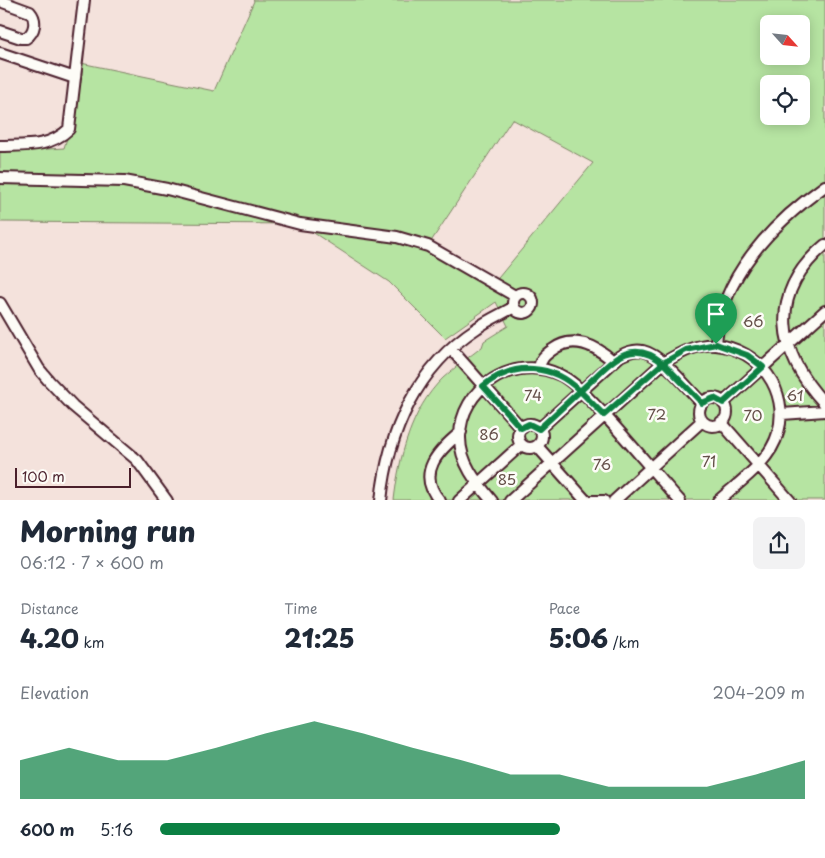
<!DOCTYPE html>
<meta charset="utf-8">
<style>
body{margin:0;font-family:"Playpen Sans",sans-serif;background:#f2f2f3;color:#1f2937;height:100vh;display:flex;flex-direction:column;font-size:19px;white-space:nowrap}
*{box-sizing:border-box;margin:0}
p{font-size:16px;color:#747a83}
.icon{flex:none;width:28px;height:28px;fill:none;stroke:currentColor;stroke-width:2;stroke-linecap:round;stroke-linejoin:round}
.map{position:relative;height:500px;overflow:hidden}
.sheet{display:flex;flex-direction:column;background:#fff;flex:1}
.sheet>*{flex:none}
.needle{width:32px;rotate:117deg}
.fabs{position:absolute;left:760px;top:15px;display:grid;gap:10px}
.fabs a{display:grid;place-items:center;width:50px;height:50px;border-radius:8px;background:#fff;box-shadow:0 2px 12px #0003;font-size:25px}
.scale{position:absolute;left:15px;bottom:12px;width:116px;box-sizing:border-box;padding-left:5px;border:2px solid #4a1f2b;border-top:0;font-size:14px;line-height:18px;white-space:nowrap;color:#4a1f2b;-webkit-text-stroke:4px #fdfcf7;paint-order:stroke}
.pin{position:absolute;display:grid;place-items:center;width:42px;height:42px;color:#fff;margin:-51px -21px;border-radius:50% 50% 50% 0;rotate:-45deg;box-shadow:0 0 5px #0007}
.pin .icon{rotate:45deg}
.round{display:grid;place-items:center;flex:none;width:52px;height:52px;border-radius:8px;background:#f2f2f3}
.headline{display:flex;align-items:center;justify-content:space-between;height:85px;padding:0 20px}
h1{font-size:28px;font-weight:800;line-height:38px}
.stats{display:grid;grid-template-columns:repeat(3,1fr);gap:8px;height:85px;padding:5px 20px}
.stats div{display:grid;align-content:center}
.stats b{font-size:25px;font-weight:800}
.stats small{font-size:14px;font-weight:400}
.stats p{font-size:14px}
.chart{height:140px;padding:10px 20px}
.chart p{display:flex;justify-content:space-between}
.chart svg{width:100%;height:90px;margin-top:5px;fill:#0b8043;opacity:.7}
ul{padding:0 20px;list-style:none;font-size:16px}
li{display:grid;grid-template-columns:80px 60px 1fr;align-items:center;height:38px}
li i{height:12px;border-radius:6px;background:#0b8043}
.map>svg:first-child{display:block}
.green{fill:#b6e4a2;stroke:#808266;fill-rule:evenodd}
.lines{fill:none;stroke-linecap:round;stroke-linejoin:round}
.minor-casing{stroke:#4a1f2b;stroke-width:14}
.minor{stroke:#fdfcf7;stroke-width:10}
.route-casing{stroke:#fff;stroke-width:10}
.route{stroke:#0b8043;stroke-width:6}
.labels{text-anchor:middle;stroke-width:5;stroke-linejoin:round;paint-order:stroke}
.park-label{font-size:15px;fill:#655049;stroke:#fdfcf7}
</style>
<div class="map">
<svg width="825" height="501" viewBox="0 0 825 501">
<rect width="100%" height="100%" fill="#f4e2dc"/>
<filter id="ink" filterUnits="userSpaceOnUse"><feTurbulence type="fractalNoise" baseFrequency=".02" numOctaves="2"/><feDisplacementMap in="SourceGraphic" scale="10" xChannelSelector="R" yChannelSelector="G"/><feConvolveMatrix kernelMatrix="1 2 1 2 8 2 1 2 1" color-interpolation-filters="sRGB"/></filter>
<g filter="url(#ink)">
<path class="green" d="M 253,0 L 825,0 L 825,500 L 394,500 C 399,458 411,409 443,378 C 455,367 469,357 482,347 L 484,341 L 508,326 L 496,302 L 445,338 L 389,282 L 300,224 L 0,222 L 0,152 L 64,148 L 71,125 L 76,62 L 214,91 L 254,1 ZM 769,24 L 801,24 L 801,56 L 769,56 ZM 769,84 L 801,84 L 801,116 L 769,116 ZM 512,119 L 593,163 L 494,283 L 428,246 Z"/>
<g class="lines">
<g class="minor-casing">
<path id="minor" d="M 0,1 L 30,12 C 37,20 35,32 26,38 L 21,38 L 0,31
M 0,53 L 75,78
M 0,146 C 26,145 49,148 69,129 L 84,0
M 0,178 L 124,181 L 167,189 L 300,224 L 397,237 L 428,246 L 515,296
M 825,245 C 767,294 777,353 825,404
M513 303a10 10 0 1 1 20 0a10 10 0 1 1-20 0Z
M 0,303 L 39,369 L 49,381 L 73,406 L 137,460 L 167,501
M 716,344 C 720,277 773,223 825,186
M 451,349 L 521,428
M 539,369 C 540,359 545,355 552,350 C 573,334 596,346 613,361
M699 412a14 14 0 1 1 28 0a14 14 0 1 1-28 0Z
M 723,403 L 825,311
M 782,414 L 825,411
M 721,422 L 790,501
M518 436a12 12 0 1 1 24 0a12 12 0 1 1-24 0Z
M 539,429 L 620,356 C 627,352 635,349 643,351 C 662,355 688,389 702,403
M 537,446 L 586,501
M 381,501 C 388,432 417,367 477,328 C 488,320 502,314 514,307
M 440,501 C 415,473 439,450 461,432
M 459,501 L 521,445
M 492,501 C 477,483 460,463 460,438 C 459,388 515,353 560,375 C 573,381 583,393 594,404 C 624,435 651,469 680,501
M 510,501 L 663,363 C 678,354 697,343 716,345 C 759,349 790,391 778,433 C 770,462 739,482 718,501
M 591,501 L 604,501
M 614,501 L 702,421"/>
</g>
<use href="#minor" class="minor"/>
</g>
</g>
<g class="lines" filter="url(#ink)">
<g class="route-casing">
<path id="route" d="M 716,344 L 686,350 L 663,363 C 627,334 608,367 580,391 C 553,364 514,361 483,386 L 521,428 L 529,424 L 539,429 L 580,391 L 604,415 L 663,363 L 702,403 L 714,398 L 723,403 L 763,367 L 747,355 L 716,344"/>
</g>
<use href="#route" class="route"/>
</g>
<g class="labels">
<g class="park-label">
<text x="753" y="327">66</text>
<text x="533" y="401">74</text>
<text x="795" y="401">61</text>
<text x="657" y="420">72</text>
<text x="753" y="421">70</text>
<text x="489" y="440">86</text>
<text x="709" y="467">71</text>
<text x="602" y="470">76</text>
<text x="507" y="485">85</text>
</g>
</g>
</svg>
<div class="fabs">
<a><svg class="needle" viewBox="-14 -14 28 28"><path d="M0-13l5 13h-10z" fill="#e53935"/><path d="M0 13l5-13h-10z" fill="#747a83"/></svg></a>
<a><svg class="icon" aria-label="locate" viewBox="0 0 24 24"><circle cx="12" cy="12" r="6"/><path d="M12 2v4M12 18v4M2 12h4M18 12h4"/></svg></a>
</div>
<div class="scale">100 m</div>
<div class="pin" style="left:716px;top:344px;background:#1e9e55"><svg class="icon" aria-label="arrive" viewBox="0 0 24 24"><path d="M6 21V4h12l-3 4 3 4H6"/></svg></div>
</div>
<section class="sheet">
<div class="headline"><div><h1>Morning run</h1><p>06:12 · 7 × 600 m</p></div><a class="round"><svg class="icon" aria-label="share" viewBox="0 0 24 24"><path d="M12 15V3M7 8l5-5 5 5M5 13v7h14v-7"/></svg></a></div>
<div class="stats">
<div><p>Distance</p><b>4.20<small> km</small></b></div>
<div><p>Time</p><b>21:25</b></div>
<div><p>Pace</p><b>5:06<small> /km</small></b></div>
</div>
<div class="chart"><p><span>Elevation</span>204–209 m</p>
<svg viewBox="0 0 160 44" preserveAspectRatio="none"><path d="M0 44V25L10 19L20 25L30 25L40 19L50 12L60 6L70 12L80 19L90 25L100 32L110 32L120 38L130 38L140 38L150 32L160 25V44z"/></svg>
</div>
<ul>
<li><b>600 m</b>5:16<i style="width:62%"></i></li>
</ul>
</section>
